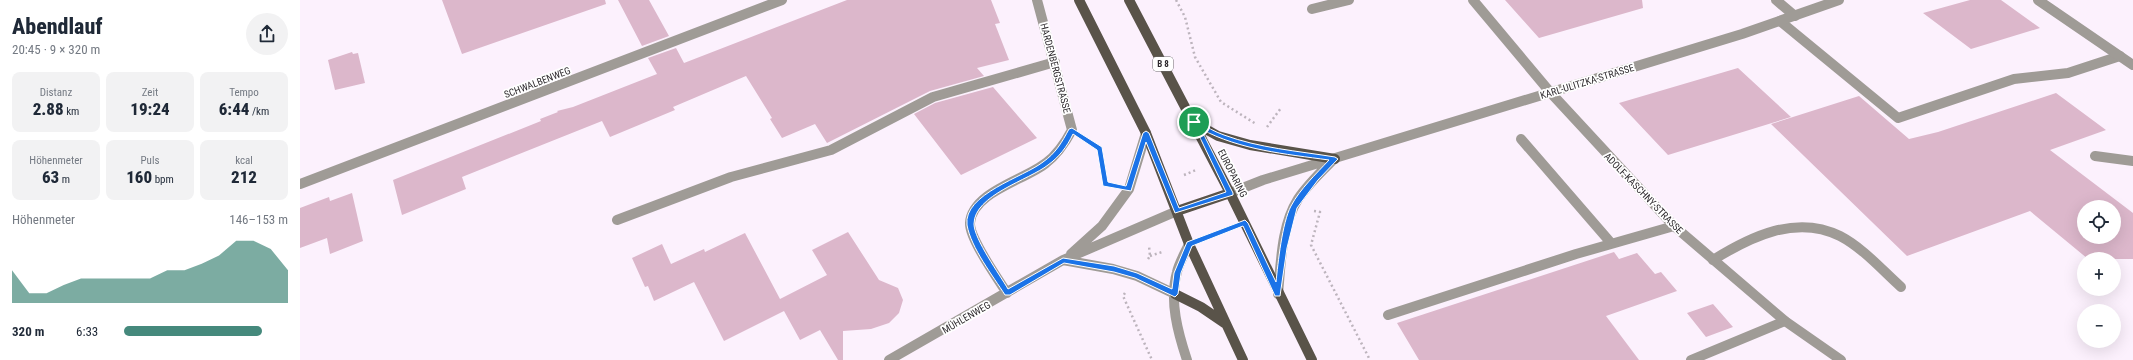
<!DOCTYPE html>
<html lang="de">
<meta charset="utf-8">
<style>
body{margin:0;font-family:"Roboto Condensed",sans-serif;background:#f2f2f3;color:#1f2937;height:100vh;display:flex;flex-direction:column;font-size:15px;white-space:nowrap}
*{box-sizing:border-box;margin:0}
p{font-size:13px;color:#747a83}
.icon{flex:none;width:22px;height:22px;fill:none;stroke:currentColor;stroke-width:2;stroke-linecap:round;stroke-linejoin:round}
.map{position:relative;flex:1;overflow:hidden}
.sheet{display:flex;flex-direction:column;background:#fff;width:300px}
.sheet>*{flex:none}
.fabs{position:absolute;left:1777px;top:200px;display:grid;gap:8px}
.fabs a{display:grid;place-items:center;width:44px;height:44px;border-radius:50%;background:#fff;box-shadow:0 4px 16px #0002;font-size:20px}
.pin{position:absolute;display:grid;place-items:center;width:34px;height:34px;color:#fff;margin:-17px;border:2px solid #fff;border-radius:50%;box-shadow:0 1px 4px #0007}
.round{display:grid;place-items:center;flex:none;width:42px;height:42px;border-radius:21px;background:#f2f2f3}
.summary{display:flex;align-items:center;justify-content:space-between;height:68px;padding:0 12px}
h1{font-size:22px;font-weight:800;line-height:30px}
.figures{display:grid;grid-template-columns:repeat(3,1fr);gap:6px;height:68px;padding:4px 12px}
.figures div{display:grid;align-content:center;border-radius:8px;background:#f2f2f3;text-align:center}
.figures b{font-size:17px;font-weight:800}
.figures small{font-size:11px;font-weight:400}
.figures p{font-size:11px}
.chart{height:112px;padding:8px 12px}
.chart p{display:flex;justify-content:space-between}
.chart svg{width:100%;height:72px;margin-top:4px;fill:#45897c;opacity:.7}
ul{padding:0 12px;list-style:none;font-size:13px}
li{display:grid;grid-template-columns:64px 48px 1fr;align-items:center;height:30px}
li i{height:10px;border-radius:5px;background:#45897c}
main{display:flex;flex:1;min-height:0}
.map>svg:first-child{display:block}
.building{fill:#dcb7cb;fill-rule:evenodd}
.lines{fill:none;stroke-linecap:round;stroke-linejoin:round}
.path{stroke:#bdb4bd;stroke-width:2.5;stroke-dasharray:2 3;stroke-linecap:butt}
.service{stroke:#9f9b96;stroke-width:10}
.minor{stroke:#9f9b96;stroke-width:10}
.primary{stroke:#595349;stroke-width:10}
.route{fill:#1a73e8;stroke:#fff;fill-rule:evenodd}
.labels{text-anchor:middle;stroke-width:3.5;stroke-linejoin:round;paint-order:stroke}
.shield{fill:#fff;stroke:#6d6a6d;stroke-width:1}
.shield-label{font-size:9px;font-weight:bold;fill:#2e2a2e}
.street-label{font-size:10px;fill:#2e2a2e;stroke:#fff}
</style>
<main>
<section class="sheet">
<div class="summary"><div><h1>Abendlauf</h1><p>20:45 · 9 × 320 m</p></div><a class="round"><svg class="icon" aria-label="share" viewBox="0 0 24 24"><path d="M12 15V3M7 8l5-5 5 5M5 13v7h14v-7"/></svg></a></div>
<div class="figures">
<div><p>Distanz</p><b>2.88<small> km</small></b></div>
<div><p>Zeit</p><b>19:24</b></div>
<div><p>Tempo</p><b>6:44<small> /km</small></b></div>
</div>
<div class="figures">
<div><p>Höhenmeter</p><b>63<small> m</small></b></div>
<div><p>Puls</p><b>160<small> bpm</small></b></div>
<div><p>kcal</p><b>212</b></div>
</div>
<div class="chart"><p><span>Höhenmeter</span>146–153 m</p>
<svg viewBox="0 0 160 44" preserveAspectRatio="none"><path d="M0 44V24L10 38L20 38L30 33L40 29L50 29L60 29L70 29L80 29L90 24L100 24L110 20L120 15L130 6L140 6L150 11L160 24V44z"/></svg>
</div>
<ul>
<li><b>320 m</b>6:33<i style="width:84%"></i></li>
</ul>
</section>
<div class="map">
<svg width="1833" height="360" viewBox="0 0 1833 360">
<rect width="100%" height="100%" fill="#fcf1fd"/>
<path class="building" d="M 142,0 L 305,0 L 306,4 L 162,54 Z
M 318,0 L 349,0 L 369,36 L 342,46 Z
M 547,0 L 691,0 L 700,23 L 695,24 L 709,60 L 677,68 L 684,76 L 630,91 L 527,143 L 515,124 L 482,138 L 470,119 L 472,118 L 446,76 L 373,107 L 375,110 L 310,137 L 302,121 L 162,177 L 166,189 L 102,215 L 93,180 L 241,121 L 240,119 L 258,112 L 257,111 L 273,107 L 357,74 L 348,58 L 376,48 L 384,63 Z
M 1205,0 L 1342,0 L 1343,8 L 1239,38 Z
M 1670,0 L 1701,0 L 1740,28 L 1671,49 L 1623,13 Z
M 52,52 L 53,54 L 58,53 L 65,83 L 35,90 L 28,60 Z
M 1438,68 L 1491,117 L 1368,155 L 1319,103 Z
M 693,87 L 737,138 L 661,175 L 614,114 L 635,103 Z
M 1756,93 L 1806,130 L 1750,150 L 1833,213 L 1833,259 L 1788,259 L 1730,211 L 1607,256 L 1471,124 L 1559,96 L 1609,139 L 1638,132 ZM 1784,207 L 1814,207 L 1814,237 L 1784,237 Z
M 52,193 L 63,241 L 30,254 L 27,238 L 0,248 L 0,208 L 29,197 L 30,201 Z
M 548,232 L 579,280 L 598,288 L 603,300 L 599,313 L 589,323 L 571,329 L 543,331 L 543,360 L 538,360 L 520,330 L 500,340 L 484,311 L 424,341 L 394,282 L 354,301 L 348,286 L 345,287 L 332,258 L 362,244 L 371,264 L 404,249 L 405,252 L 445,233 L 480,299 L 527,275 L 512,250 Z
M 1314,252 L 1319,259 L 1337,253 L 1355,274 L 1361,272 L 1377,291 L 1306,316 L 1339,360 L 1119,360 L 1097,323 Z
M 1413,304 L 1433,327 L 1406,337 L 1387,313 Z"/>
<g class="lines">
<path class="path" d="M 876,0 L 885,17 L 895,57 L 921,102 L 956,124
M 967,127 L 981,108
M 789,141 L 800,148 L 805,184 L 807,184
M 884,175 L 896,170
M 1014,211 L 1020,212 L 1011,245 L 1070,360
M 907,237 L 925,230
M 850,256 L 862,252
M 848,259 L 850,256 L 849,246
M 825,293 L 823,296 L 852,360"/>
<path class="service" d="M 1476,0 L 1495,16
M 1012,9 L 1049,0
M 1480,21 L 1598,118 L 1714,79 L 1768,73 L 1820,56
M 1221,139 L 1311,243
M 1795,156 L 1833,161
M 317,220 L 431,177 L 531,150 L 633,97 L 755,62
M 1413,260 C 1450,237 1496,214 1540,236 C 1563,248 1582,270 1601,287
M 1088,315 L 1276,254 L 1374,226
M 1391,360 L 1485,321"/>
<path class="minor" d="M 1173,0 L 1250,92 L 1374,226 L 1485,321 L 1541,360
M 1738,0 L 1833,65
M 0,184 L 482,0
M 930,193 L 963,180 L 1442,34 L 1539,0
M 771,254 L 802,226 L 829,189 L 846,133
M 763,260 L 813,269 L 837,276 L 875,294
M 707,293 C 698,279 669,238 670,223 C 672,192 725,180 746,163 C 758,154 765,143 772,130 L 737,0
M 978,294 C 981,263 981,226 998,199 C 1008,184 1021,172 1033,160
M 589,360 L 763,260 L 877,211
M 887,360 C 878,333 869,301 877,272 C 879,263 885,253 889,244"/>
<path class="primary" d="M 779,0 L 846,133 L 889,244 L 943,360
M 829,0 L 930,193 L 1012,360
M 895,123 L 918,136 L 950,145 L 1035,159
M 877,211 L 930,193
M 875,294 L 901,307 L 926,324"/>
</g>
<path class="route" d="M 892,121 L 896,121 C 905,126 915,132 924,135 C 959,148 998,151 1035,157 L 1038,159 L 1018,180 L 997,208 L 987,248 L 980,296 L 975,296 L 943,226 L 892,246 L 881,273 L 878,294 L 875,297 L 835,278 L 814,272 L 764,263 L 710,295 L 705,295 C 693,276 671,248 667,225 C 663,194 724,177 743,162 C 756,153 762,142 769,129 L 772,128 L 802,147 L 808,182 L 826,186 L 843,133 L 846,131 L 849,133 L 879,208 L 926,192 ZM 901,129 C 940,150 985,154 1029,160 C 1016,174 1000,189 991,206 C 982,223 978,263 976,282 L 948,223 L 945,220 L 887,242 L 874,273 L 872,289 L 837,273 L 814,266 L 763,258 L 708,289 C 700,275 674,239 674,224 C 674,195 729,180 748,165 C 759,157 767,147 773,134 L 797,150 L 803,186 L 831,191 L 846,142 L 875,213 L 933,195 L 933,193 Z"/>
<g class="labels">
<rect class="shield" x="853" y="57" width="20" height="14" rx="3"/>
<g class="shield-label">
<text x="863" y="67">B 8</text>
</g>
<g class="street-label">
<text transform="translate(756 68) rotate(75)" y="4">HARDENBERGSTRASSE</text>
<text transform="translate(1287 81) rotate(-17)" y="4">KARL-ULITZKA-STRASSE</text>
<text transform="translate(237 82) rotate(-21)" y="4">SCHWALBENWEG</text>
<text transform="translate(933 173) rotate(63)" y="4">EUROPARING</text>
<text transform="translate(1344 193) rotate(46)" y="4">ADOLF-KASCHNY-STRASSE</text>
<text transform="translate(666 317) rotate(-30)" y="4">MÜHLENWEG</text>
</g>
</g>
</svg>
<div class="fabs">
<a><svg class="icon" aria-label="locate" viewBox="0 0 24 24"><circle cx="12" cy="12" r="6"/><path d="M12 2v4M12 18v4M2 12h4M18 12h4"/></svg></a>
<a>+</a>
<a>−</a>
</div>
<div class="pin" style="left:894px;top:122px;background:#1e9e55"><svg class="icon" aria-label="arrive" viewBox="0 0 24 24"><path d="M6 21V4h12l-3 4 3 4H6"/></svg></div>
</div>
</main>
